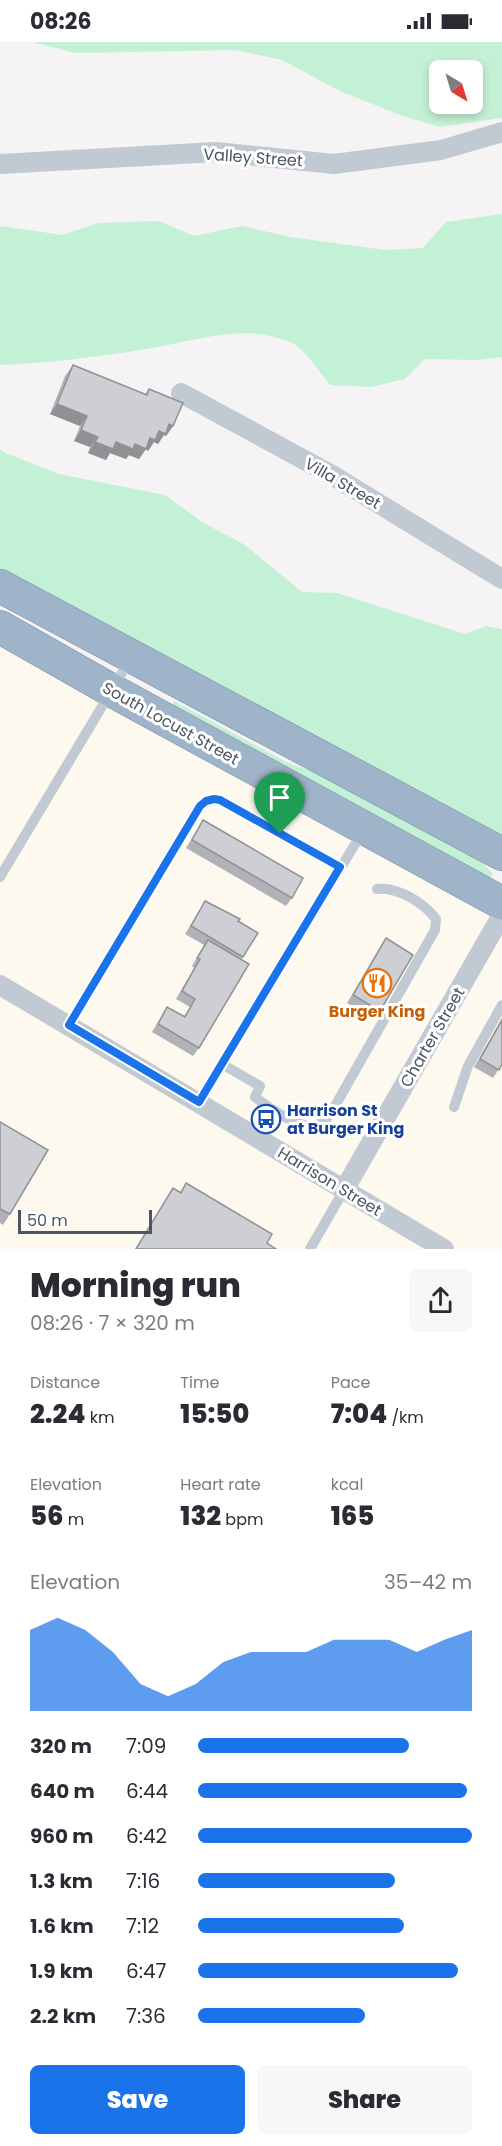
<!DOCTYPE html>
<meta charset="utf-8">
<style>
body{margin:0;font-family:Poppins,sans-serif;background:#f7f7f7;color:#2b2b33;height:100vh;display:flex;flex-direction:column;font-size:22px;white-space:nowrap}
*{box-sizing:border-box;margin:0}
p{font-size:20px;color:#7c7c81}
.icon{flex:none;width:33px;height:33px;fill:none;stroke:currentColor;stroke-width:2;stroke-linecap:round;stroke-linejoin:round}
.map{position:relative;height:1207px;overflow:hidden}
.panel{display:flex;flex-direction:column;background:#fff;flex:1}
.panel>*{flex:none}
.needle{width:39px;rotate:142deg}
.tools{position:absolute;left:429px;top:18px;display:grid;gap:12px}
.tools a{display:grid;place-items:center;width:54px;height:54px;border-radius:9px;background:#fff;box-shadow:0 3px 9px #0003;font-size:30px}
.scale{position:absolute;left:18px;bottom:15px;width:134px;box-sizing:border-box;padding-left:6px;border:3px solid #4a5661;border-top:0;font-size:16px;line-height:21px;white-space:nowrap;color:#4a5661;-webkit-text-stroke:4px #fff;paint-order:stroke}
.pin{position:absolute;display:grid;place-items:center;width:51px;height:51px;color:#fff;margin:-62px -26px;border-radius:50% 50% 50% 0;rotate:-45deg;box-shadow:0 0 6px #0007}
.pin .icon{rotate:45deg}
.round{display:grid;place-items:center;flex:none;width:63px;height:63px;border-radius:9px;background:#f7f7f7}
.headline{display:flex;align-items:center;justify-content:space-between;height:102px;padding:0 30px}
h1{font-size:33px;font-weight:800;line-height:45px}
.metrics{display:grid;grid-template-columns:repeat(3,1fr);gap:9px;height:102px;padding:6px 30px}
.metrics div{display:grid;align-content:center}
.metrics b{font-size:26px;font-weight:800}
.metrics small{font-size:16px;font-weight:400}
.metrics p{font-size:16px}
.chart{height:168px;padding:12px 30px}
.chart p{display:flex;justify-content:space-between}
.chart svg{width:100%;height:108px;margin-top:6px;fill:#1a73e8;opacity:.7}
.button{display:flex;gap:12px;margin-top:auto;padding:12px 30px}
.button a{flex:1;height:69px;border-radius:9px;background:#1a73e8;color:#fff;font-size:24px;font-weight:800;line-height:69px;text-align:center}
.button a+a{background:#f7f7f7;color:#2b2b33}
ul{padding:0 30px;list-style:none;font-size:20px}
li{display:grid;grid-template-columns:96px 72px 1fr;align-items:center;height:45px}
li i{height:15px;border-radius:8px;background:#1a73e8}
.status{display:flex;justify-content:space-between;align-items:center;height:42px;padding:0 30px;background:#fff;direction:ltr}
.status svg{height:16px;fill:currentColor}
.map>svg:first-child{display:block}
.commercial{fill:#fdf9ef}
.green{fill:#c3f1d5;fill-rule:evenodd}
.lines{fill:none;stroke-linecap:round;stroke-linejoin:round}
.trunk-casing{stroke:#7690ad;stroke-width:34}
.service{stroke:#c1cad2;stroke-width:10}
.minor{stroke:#c1cad2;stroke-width:20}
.trunk{stroke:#9fb4c9;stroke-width:33}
.wall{fill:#b0b2b7}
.shaded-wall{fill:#909195}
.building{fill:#cdcfd5;stroke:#909195;stroke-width:1.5}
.route-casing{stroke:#fff;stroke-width:12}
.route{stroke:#1a73e8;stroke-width:8}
.labels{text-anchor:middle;stroke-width:6;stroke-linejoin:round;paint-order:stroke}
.street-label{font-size:16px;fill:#4a5661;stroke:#fff}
.food-label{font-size:16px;font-weight:bold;fill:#c56008;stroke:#fff}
.transit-label{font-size:16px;font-weight:bold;fill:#164399;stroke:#fff;text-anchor:start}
</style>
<div class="status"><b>08:26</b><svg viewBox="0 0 49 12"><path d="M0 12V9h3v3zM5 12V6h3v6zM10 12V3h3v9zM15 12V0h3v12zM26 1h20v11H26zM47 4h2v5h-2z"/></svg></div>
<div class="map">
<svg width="502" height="1207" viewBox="0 0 502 1207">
<rect width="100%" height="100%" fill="#f5f3f3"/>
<path class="commercial" d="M 0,595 L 502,878 L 502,1207 L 0,1207 Z"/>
<path class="green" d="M 32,0 L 502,0 L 502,76 L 439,85 L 400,73 L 340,49 L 282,18 L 235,8 L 75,11 ZM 440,28 L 472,28 L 472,62 L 440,62 Z
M 502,172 L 502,315 L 476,318 L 425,317 L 405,337 L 371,345 L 330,343 C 320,331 305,306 290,300 C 243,280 193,300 146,307 C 98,315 49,321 0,323 L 0,184 L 63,193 L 98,181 L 159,179 L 194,194 L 242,184 L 290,195 L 385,208 L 423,206 L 446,180 Z
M 0,407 L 3,410 L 59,432 L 165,453 L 202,480 L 245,503 L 302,550 L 337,551 L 465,592 L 486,584 L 502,587 L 502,797 L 0,530 Z
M 174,659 L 288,721 L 325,734 L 482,820 L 493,832 L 487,840 L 172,664 Z"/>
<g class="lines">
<g class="trunk-casing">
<path id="trunk" d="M 0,544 L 502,812
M 0,585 L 111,648 L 502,861"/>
</g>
<path class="service" d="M 0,835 L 131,616
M 69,983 L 200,763 L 206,759 L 220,758 L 341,825
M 222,1022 L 260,1044 L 255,1055 C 268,1065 300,1088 316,1083 C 323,1081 327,1077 331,1071 L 435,888 L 436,877 C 424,861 397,844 377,847
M 199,1060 L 363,789
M 454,1065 L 468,1024 L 502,963
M 310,1207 L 344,1148"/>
<path class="minor" d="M 0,122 L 216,110 L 334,122 L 441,108 L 502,90
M 181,351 L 332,433 L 502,537
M 0,943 L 444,1207
M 344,1148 L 502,873"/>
<use href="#trunk" class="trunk"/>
</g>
<path class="wall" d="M 73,323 L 145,352 L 149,347 L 173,384 L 166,394 L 164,393 L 158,402 L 154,400 L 148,409 L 146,407 L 139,417 L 129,413 L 126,417 L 110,411 L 106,418 L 88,411 L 90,405 L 74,399 L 80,384 L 50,372 L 65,334 Z
M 203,778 L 292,856 L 286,864 L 186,806 Z
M 205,859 L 258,891 L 241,918 L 199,1006 L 193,1014 L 152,990 L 167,965 L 184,974 L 190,965 L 176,957 L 194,926 L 192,924 L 204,903 L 185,892 Z
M 386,896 L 380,969 L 375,977 L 347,961 Z
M 502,976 L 502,1022 L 493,1036 L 474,1025 Z
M 0,1080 L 10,1172 L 3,1183 L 0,1181 Z
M 186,1141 L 267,1201 L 276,1207 L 135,1207 L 173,1146 L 180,1150 Z"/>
<path class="shaded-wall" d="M 57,362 L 87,374 L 80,384 L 50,372 Z
M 169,382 L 173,384 L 166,394 L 164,393 L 158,402 L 154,400 L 148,409 L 146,407 L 139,417 L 129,413 L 126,417 L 110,411 L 106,418 L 88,411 L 95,400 L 116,400 L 135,402 L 150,396 Z
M 81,388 L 98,395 L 90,405 L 74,399 Z"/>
<path class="building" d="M 73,323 L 147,353 L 149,347 L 183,361 L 173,384 L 169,382 L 166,392 L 159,389 L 155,398 L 150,396 L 146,407 L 135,402 L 133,407 L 116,400 L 113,407 L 95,400 L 98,395 L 81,388 L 87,374 L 57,362 Z
M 203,778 L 303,836 L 292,856 L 192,798 Z
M 205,859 L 240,877 L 238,879 L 258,891 L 243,915 L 191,884 Z
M 386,896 L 413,913 L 380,969 L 353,953 Z
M 208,898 L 249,922 L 199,1006 L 158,982 L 167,965 L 185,975 L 195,957 L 182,949 L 200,917 L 197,916 Z
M 502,978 L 502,1022 L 499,1028 L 480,1017 Z
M 0,1080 L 48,1108 L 10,1172 L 0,1167 Z
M 186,1141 L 272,1192 L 267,1201 L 276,1207 L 136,1207 L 173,1146 L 181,1151 Z"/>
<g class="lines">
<g class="route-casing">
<path id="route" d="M 214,757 L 220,758 L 340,825 L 199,1060 L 69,983 L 200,764 L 206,759 Z"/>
</g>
<use href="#route" class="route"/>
</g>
<defs>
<g id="restaurant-ring" transform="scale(1.5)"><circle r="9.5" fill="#fff" stroke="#e8710a" stroke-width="1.5"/><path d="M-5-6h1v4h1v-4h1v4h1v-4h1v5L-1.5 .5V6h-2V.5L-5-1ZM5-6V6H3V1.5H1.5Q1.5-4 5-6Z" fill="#e8710a"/></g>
<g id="bus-ring" transform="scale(1.5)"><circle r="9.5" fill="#fff" stroke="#1a4fb4" stroke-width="1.5"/><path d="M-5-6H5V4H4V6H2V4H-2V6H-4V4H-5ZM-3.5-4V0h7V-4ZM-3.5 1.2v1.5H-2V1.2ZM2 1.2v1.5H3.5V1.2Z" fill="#1a4fb4"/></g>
</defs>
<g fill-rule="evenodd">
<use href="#restaurant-ring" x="377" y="941"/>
<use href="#bus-ring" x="266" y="1077"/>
</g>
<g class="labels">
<g class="street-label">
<text transform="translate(253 115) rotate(4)" y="6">Valley Street</text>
<text transform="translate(343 441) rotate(30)" y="6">Villa Street</text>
<text transform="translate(171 681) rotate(29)" y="6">South Locust Street</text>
<text transform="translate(432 995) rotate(-60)" y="6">Charter Street</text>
<text transform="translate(330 1139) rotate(31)" y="6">Harrison Street</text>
</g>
<g class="food-label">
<text x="377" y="975">Burger King</text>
</g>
<g class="transit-label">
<text x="287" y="1074">Harrison St<tspan x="287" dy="18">at Burger King</tspan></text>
</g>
</g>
</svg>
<div class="tools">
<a><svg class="needle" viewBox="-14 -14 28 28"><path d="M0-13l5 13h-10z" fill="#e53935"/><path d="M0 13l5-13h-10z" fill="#7c7c81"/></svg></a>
</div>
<div class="scale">50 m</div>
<div class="pin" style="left:280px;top:792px;background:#1e9e55"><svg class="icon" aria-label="arrive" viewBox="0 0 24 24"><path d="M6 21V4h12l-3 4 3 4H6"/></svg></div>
</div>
<section class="panel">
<div class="headline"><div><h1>Morning run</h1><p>08:26 · 7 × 320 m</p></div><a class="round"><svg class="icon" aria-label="share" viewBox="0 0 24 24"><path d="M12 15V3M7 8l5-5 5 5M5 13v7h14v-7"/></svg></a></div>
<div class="metrics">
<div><p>Distance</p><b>2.24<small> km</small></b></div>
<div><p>Time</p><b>15:50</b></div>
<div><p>Pace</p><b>7:04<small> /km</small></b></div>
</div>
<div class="metrics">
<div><p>Elevation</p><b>56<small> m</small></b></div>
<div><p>Heart rate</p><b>132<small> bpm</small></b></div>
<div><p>kcal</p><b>165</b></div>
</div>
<div class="chart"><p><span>Elevation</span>35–42 m</p>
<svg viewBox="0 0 160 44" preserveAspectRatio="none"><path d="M0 44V11L10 6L20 11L30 20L40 33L50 38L60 33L70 24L80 20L90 20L100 20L110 15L120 15L130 15L140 20L150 15L160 11V44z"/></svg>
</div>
<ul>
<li><b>320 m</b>7:09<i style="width:77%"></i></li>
<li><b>640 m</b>6:44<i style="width:98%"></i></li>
<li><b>960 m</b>6:42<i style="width:100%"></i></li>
<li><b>1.3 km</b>7:16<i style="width:72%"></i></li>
<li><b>1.6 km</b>7:12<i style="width:75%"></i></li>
<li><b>1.9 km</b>6:47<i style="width:95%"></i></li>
<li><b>2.2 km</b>7:36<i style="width:61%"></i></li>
</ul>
<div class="button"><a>Save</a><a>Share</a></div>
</section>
